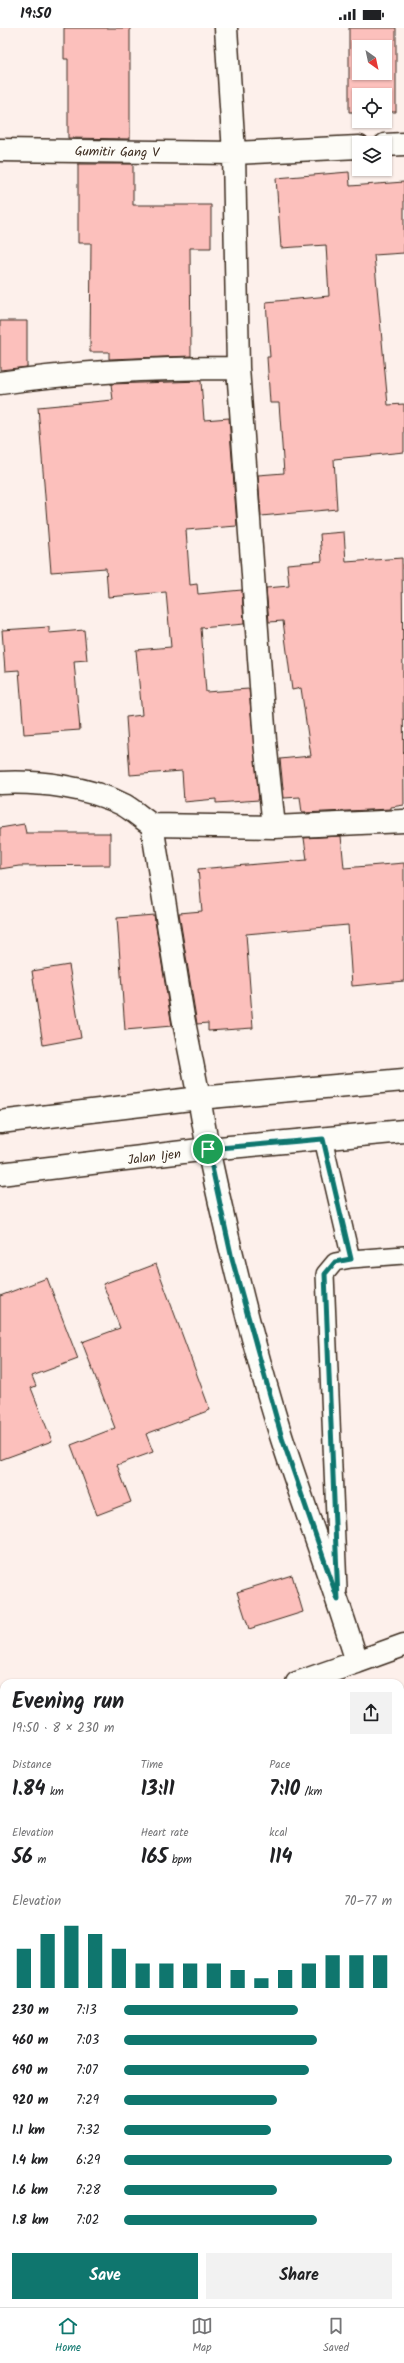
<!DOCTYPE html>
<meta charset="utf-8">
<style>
body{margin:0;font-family:Kalam,sans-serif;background:#f2f2f2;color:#202124;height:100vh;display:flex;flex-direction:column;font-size:15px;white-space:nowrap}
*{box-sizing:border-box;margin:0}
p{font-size:13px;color:#757577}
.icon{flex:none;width:22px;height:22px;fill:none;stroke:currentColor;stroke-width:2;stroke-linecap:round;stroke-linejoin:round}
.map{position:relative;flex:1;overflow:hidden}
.side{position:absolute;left:0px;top:1651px;width:404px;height:628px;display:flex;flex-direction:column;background:#fff;border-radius:12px 12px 0 0;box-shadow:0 1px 3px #0004}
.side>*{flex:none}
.needle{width:26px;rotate:147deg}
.fabs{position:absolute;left:352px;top:12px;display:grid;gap:8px}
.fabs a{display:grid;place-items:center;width:40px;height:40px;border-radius:0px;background:#fff;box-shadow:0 1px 3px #0004;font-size:20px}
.pin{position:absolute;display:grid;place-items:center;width:34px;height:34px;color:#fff;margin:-17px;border:2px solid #fff;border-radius:50%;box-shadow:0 1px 4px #0007}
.round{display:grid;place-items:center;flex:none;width:42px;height:42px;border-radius:0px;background:#f2f2f2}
.overview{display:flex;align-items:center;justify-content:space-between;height:68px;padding:0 12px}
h1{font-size:22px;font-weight:600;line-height:30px}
.figures{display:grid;grid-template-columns:repeat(3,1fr);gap:6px;height:68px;padding:4px 12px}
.figures div{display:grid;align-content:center}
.figures b{font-size:20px;font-weight:600}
.figures small{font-size:11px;font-weight:400}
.figures p{font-size:11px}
.chart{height:112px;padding:8px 12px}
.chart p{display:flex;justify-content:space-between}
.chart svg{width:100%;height:72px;margin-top:4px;stroke:#0f766e;stroke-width:6}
.cta{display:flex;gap:8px;margin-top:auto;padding:8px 12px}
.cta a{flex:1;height:46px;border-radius:0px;background:#0f766e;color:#fff;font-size:16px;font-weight:600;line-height:46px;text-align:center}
.cta a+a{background:#f2f2f2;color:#202124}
ul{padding:0 12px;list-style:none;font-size:13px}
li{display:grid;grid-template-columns:64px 48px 1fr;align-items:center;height:30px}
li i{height:10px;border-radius:5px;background:#0f766e}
.status{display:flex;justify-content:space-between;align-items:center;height:28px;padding:0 20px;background:#fff;direction:ltr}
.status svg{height:11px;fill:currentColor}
.tabs{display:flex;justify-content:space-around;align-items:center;height:56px;border-top:1px solid #e0e0e0;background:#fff;font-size:11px;color:#757577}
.tabs a{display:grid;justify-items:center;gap:2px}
.tabs .selected{color:#0f766e}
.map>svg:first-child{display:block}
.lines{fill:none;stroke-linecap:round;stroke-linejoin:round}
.river{stroke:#80cede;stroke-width:57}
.building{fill:#fcc0bc;stroke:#3b2a1e;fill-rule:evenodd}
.service-casing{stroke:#3b2a1e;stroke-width:20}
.minor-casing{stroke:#3b2a1e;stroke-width:25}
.tertiary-casing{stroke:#3b2a1e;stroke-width:25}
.service{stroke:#fdfcf7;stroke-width:17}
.minor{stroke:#fdfcf7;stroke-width:22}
.tertiary{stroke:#fdfcf7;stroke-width:22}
.route-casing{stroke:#fff;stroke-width:8}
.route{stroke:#0f766e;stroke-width:5}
.labels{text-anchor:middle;stroke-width:3;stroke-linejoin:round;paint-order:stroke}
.street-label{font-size:13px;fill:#3b2a1e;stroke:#fdfcf7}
</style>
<div class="status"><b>19:50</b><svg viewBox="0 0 49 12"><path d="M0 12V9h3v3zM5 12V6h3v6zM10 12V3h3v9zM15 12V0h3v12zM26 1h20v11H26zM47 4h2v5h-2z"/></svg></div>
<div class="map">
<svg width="404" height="2279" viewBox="0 0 404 2279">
<rect width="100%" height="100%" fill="#fdf0eb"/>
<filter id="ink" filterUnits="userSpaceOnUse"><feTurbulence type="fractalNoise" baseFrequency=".025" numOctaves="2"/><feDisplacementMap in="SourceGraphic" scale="8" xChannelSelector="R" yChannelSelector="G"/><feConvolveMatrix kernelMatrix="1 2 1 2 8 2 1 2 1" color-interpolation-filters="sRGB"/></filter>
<g filter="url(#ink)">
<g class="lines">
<path class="river" d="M 400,2110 L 404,2107
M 116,2279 L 121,2275"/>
</g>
<path class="building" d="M 64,0 L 130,0 L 130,111 L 68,110 L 68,31 L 64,31 Z
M 349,0 L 396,0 L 396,84 L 385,84 L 385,67 L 359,67 L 359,84 L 349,84 ZM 359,19 L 385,19 L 385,45 L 359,45 Z
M 78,136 L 133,136 L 133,177 L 211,177 L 211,220 L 190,220 L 191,328 L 109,331 L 109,324 L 90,324 L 91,215 L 78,215 Z
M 349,144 L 350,158 L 404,154 L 404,225 L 374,227 L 388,377 L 404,376 L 404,424 L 334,431 L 337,481 L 261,488 L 258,447 L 284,445 L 279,375 L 270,375 L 267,329 L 270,329 L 266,274 L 329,268 L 326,217 L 281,220 L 276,150 Z
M 0,293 L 27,293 L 27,339 L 0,342 Z
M 201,353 L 204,392 L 229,390 L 237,498 L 186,502 L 190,557 L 197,556 L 198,566 L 242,562 L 244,596 L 201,600 L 206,664 L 249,661 L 259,772 L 216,775 L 216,771 L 184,774 L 182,743 L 130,747 L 126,689 L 142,687 L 136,622 L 171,619 L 166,564 L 108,569 L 106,540 L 51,544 L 38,379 L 113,372 L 111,356 Z
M 344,504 L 346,534 L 402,530 L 404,777 L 391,779 L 391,781 L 302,785 L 300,769 L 284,770 L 280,731 L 311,728 L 301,660 L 292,662 L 283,593 L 269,594 L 266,560 L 289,558 L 287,536 L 322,533 L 320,506 Z
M 49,599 L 49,605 L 84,602 L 87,632 L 74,633 L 80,702 L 24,706 L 19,642 L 5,643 L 2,602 Z
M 24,796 L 26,805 L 110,805 L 110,837 L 19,838 L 0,841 L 0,800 Z
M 341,808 L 344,840 L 404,835 L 404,953 L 352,958 L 348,897 L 246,906 L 253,1000 L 208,1003 L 208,995 L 197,996 L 179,885 L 202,883 L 198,841 L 307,832 L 304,810 Z
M 154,887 L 172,998 L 125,1002 L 117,890 Z
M 69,937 L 81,1010 L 43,1017 L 32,943 Z
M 156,1236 L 210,1382 L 146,1406 L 153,1424 L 117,1437 L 131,1474 L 97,1487 L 71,1417 L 115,1400 L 82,1314 L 120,1300 L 103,1256 Z
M 47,1250 L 78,1331 L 32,1348 L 36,1358 L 31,1360 L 52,1413 L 0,1432 L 0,1268 Z
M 292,1547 L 303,1584 L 249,1601 L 237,1564 Z"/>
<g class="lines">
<g class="service-casing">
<path id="service" d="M 323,1111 L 351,1231
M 338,1561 L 325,1246 L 335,1234 L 351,1231 L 404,1227"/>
</g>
<g class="minor-casing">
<path id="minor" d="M 226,0 L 234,125 L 238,340 L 265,713 L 274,799
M 385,117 L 404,116
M 0,122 L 234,125 L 359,119
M 0,355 C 79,343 158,340 238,340
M 0,755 C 39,753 89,759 124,777 C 134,783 143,791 152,797 L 183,989 L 199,1070
M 152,797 L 274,799 L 404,793
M 208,1121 C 229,1218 252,1316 282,1411 C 306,1485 334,1558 357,1634 L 404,1617
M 297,1655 L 357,1634
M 0,1746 L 4,1745
M 0,2125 L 4,2124"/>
</g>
<g class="tertiary-casing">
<path id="tertiary" d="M 199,1070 L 208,1121
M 0,1094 L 199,1070 L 404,1052
M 0,1146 L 208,1121 L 404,1103"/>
</g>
<use href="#service" class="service"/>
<use href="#minor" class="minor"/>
<use href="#tertiary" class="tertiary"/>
</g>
</g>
<g class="lines" filter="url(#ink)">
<g class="route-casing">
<path id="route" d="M 323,1111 L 351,1231 L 335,1234 L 325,1246 L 338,1572 L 282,1410 L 232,1231 L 208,1121 Z"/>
</g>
<use href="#route" class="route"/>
</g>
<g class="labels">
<g class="street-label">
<text transform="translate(117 123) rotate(1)" y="5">Gumitir Gang V</text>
<text transform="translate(154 1128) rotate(-7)" y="5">Jalan Ijen</text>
</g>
</g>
</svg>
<div class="fabs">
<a><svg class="needle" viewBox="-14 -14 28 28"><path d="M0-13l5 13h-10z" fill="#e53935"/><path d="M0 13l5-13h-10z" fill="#757577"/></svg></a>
<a><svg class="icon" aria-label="locate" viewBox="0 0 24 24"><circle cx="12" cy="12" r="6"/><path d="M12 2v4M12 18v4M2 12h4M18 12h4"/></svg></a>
<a><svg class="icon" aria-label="layers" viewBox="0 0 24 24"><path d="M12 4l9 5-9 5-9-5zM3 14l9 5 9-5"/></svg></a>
</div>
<div class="pin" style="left:208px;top:1121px;background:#1e9e55"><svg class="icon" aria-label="arrive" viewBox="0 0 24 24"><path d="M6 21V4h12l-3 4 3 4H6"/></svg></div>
<section class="side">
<div class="overview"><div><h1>Evening run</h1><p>19:50 · 8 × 230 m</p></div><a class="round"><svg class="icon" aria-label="share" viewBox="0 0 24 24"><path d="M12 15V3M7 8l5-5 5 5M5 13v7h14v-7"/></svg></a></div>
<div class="figures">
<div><p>Distance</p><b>1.84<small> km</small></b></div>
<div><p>Time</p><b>13:11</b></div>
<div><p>Pace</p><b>7:10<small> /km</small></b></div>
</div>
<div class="figures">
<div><p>Elevation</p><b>56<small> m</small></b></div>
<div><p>Heart rate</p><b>165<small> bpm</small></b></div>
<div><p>kcal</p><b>114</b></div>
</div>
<div class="chart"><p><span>Elevation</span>70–77 m</p>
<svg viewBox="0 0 160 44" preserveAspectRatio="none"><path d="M5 44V20M15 44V11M25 44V6M35 44V11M45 44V20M55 44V29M65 44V29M75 44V29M85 44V29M95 44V33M105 44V38M115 44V33M125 44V29M135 44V24M145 44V24M155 44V24"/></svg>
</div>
<ul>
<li><b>230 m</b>7:13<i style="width:65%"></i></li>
<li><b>460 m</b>7:03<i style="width:72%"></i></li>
<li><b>690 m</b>7:07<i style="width:69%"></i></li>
<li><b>920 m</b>7:29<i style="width:57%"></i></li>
<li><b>1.1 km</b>7:32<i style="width:55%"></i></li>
<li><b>1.4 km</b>6:29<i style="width:100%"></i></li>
<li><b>1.6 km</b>7:28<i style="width:57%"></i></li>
<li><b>1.8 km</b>7:02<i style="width:72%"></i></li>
</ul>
<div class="cta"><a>Save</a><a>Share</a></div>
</section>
</div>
<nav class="tabs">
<a class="selected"><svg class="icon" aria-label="home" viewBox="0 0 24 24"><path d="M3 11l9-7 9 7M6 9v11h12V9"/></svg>Home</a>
<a><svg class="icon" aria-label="map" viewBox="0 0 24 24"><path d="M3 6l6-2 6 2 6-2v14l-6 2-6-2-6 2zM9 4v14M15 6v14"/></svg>Map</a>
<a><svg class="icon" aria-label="saved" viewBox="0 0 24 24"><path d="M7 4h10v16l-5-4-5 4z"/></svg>Saved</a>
</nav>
